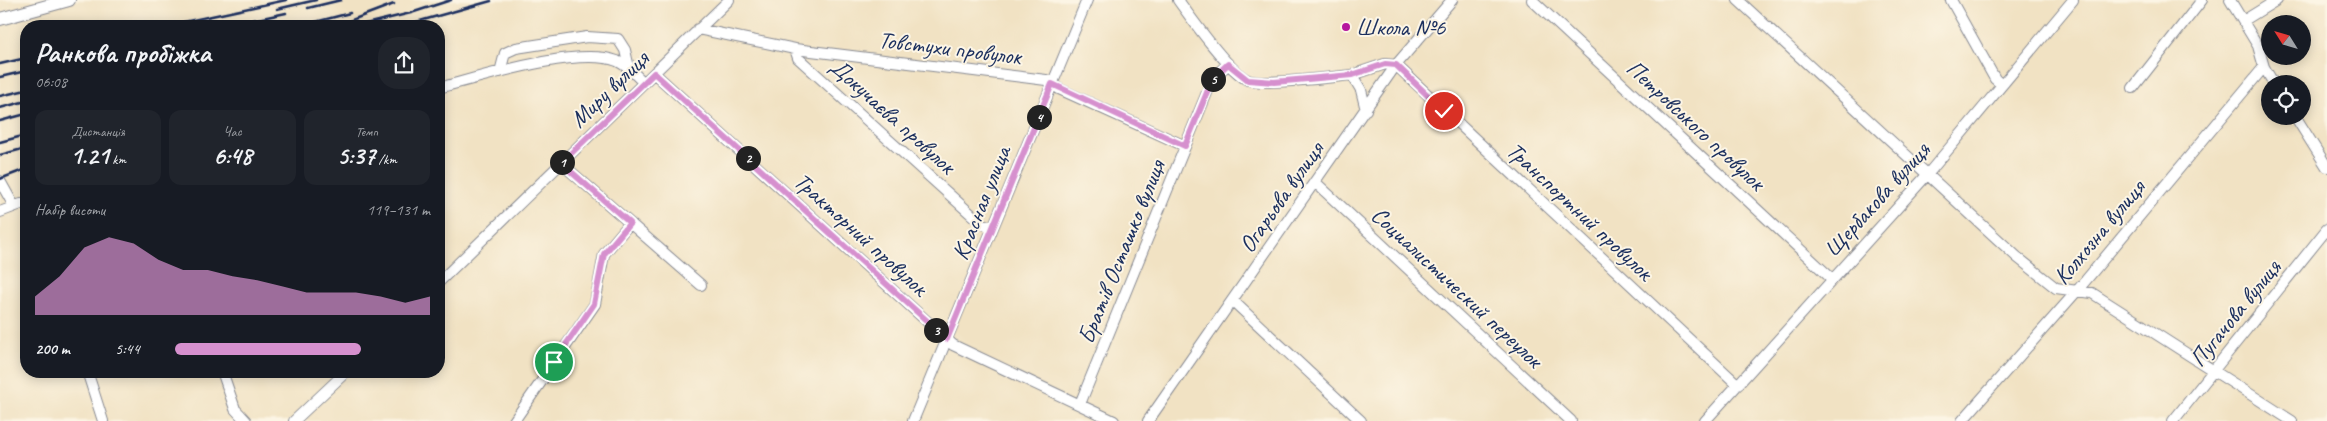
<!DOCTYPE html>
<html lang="uk">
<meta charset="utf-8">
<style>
body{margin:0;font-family:Caveat,sans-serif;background:#20242c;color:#f1f3f6;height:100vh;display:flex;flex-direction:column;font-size:19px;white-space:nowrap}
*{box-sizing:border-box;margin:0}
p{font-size:16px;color:#9ea1a6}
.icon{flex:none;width:28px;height:28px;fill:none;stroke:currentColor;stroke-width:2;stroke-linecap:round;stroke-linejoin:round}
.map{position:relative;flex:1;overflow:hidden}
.drawer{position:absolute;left:20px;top:20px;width:425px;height:358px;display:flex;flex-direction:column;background:#171b24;border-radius:20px;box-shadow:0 2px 12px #0003}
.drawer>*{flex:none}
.needle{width:32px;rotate:307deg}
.controls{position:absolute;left:2261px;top:15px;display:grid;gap:10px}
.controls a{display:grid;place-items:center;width:50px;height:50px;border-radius:50%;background:#171b24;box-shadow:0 2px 12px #0003;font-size:25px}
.pin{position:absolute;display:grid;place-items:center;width:42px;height:42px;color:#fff;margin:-21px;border:2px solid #fff;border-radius:50%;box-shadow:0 1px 5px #0007}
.km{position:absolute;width:25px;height:25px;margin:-12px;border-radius:50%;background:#222;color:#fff;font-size:14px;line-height:25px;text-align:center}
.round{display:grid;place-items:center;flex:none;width:52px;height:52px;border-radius:20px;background:#20242c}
.summary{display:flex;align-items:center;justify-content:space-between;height:85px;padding:0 15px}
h1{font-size:28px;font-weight:800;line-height:38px}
.metrics{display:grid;grid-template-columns:repeat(3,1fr);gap:8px;height:85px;padding:5px 15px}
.metrics div{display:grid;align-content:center;border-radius:12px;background:#20242c;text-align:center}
.metrics b{font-size:25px;font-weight:800}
.metrics small{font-size:14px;font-weight:400}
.metrics p{font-size:14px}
.chart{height:140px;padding:10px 15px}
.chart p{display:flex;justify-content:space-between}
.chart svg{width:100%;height:90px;margin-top:5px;fill:#d690ce;opacity:.7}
ul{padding:0 15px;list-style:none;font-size:16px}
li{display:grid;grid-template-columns:80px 60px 1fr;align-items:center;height:38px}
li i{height:12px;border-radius:6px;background:#d690ce}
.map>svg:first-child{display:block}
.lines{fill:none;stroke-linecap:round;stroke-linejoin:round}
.minor-casing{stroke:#868890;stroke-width:12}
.major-casing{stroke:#868890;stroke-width:14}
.minor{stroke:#fff;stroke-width:10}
.major{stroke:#fff;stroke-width:12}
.rail{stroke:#1b2f5e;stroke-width:2.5}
.route-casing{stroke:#fff;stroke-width:10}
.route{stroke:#d690ce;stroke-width:6}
.poi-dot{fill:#b5179e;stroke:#fcf5e5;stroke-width:2}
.labels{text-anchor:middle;stroke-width:4;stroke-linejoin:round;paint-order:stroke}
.poi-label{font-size:24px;fill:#1b2f5e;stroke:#fcf5e5;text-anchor:start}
.street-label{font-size:24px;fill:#1b2f5e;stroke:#fcf5e5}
</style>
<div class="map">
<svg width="2327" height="421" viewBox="0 0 2327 421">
<rect width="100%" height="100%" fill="#fcf5e5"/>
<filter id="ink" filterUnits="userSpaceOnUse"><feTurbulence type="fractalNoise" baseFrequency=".02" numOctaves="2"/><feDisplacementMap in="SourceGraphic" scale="10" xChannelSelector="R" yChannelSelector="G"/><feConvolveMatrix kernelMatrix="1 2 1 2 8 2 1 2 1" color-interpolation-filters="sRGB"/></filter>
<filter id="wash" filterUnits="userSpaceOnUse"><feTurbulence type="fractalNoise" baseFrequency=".0096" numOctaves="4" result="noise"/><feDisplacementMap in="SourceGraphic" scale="20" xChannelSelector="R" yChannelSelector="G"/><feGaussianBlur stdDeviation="1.12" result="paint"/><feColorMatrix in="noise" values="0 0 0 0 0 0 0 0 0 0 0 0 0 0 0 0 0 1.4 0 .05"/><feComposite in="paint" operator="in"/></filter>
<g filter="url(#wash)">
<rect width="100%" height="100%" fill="#f1e2c3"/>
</g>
<g filter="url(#ink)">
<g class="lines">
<g class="minor-casing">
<path id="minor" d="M 1178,0 C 1191,18 1230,73 1248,80 C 1264,86 1331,77 1352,75 L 1361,90 L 1366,110
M 1532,0 L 1832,279
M 1738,0 L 2017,257 L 2056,288 L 2092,293 L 2292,421
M 1951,0 L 1995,79 L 2002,85
M 2230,0 L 2258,46 L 2264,67 L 2274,84
M 2243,21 L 2277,0
M 698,29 L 795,49 L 1046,80 L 1059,89 L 1185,146
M 795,49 L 798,58 L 982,224 L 993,227
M 500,72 L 505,53 L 516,48 L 587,37 L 618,39 L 625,50 L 629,68
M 654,73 L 953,345 L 1114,421
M 1352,75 L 1385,64 L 1396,65 L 1738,385
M 439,88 C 481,77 578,46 617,61 C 628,66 636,75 644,83
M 2133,88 L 2202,0
M 2295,116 L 2327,167
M 561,163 L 701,285
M 0,181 L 14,206
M 1315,182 L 1571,421
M 0,212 L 21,204 L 26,204
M 439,282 L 729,0
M 1233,301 L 1361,421
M 87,371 L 103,421
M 222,371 L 235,409 L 246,421
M 1080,404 L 1213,78 L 1228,64
M 294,421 L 347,371
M 514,421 L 595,304 L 604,254 L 630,223
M 913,421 L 1087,0
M 1148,421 L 1396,65 L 1452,0
M 1705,421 L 1927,175 L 2073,0
M 1962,421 L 2076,292 L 2264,67
M 2173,421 L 2327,229"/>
</g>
<g class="major-casing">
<path id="major" d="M 0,19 L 69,0"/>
</g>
<use href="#minor" class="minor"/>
<use href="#major" class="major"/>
<path class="rail" d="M 308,8 L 341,0
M 277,9 L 316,0
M 165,26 L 286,0
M 225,26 L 286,13
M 300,26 L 350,13
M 336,26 L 394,4
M 357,26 L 411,13 L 451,0
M 402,26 L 491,1
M 0,64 L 26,58
M 0,77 L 26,71
M 0,96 L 26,90
M 0,108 L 26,101
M 0,121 L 26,114
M 0,142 L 26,135
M 0,155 L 26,148
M 0,179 L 26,169"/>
</g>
</g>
<g class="lines" filter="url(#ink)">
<g class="route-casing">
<path id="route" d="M 554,362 L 594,304 L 604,254 L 630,223 L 561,163 L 654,73 L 947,339 L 1052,84 L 1185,146 L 1213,78 L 1228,64 L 1248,80 L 1274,82 L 1352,75 L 1385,64 L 1396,65 L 1444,111"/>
</g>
<use href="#route" class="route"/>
</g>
<circle class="poi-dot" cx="1346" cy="27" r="5"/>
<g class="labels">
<g class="poi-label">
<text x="1356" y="35">Школа №6</text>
</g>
<g class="street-label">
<text transform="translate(950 48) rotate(7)" y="8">Товстухи провулок</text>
<text transform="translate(609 89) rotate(-44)" y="8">Миру вулиця</text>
<text transform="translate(893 116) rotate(42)" y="8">Докучаєва провулок</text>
<text transform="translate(1696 125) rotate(43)" y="8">Петровського провулок</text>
<text transform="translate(1281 197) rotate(-55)" y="8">Огарьова вулиця</text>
<text transform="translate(1877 199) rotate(-48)" y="8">Щербакова вулиця</text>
<text transform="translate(981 203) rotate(-68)" y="8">Красная улица</text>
<text transform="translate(1580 211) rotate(43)" y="8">Транспортний провулок</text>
<text transform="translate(2099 232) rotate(-50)" y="8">Колхозна вулиця</text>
<text transform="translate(861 234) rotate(42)" y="8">Тракторний провулок</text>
<text transform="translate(1121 252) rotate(-68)" y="8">Братів Осташко вулиця</text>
<text transform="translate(1457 287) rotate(43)" y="8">Социалистический переулок</text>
<text transform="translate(2235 313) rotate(-51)" y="8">Пугачова вулиця</text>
</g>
</g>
</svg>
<div class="controls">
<a><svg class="needle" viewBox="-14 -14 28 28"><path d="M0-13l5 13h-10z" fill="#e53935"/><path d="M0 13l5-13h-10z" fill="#9ea1a6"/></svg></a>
<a><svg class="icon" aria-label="locate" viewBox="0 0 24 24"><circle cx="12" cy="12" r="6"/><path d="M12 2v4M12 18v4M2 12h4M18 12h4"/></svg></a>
</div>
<div class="pin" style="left:554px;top:362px;background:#1e9e55"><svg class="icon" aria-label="arrive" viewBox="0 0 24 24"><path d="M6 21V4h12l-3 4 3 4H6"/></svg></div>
<div class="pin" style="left:1444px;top:111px;background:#d93025"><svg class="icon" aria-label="check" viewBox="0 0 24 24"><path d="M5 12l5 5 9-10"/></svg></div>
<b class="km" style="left:562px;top:162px">1</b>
<b class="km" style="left:748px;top:158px">2</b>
<b class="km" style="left:936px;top:330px">3</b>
<b class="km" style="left:1039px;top:117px">4</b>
<b class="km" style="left:1213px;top:79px">5</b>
<section class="drawer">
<div class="summary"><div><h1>Ранкова пробіжка</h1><p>06:08</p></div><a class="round"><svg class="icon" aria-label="share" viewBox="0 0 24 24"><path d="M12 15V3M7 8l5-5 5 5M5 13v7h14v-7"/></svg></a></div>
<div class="metrics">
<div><p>Дистанція</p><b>1.21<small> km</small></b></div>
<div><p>Час</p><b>6:48</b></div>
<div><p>Темп</p><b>5:37<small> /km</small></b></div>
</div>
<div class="chart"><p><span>Набір висоти</span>119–131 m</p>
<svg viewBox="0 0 160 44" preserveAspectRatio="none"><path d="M0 44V35L10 25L20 11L30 6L40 9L50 17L60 22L70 22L80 25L90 27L100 30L110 33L120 33L130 33L140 35L150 38L160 35V44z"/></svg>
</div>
<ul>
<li><b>200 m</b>5:44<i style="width:73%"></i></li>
</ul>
</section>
</div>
